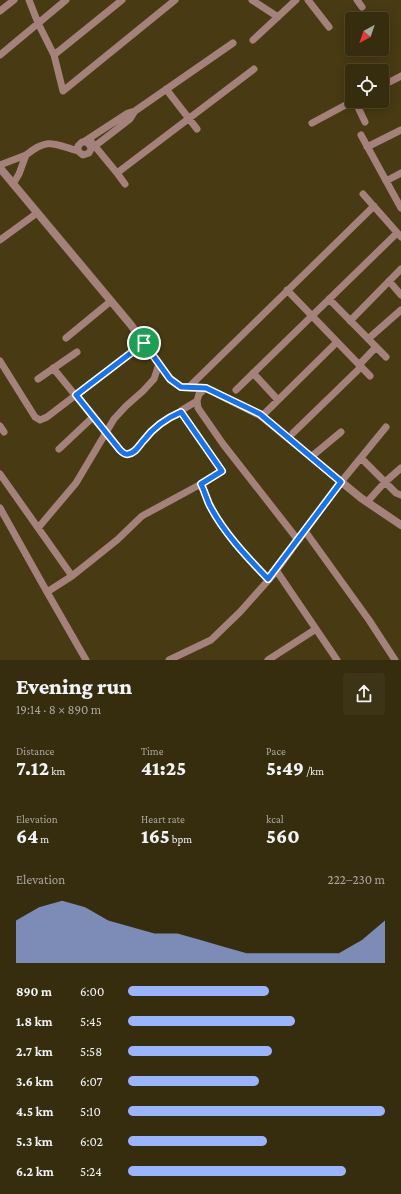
<!DOCTYPE html>
<meta charset="utf-8">
<style>
body{margin:0;font-family:"Crimson Pro",serif;background:#3d3417;color:#f1f3f6;height:100vh;display:flex;flex-direction:column;font-size:15px;white-space:nowrap}
*{box-sizing:border-box;margin:0}
p{font-size:13px;color:#aaa79e}
.icon{flex:none;width:22px;height:22px;fill:none;stroke:currentColor;stroke-width:2;stroke-linecap:round;stroke-linejoin:round}
.map{position:relative;height:660px;overflow:hidden}
.side{display:flex;flex-direction:column;background:#362c0e;flex:1}
.side>*{flex:none}
.needle{width:26px;rotate:220deg}
.buttons{position:absolute;left:345px;top:12px;display:grid;gap:8px}
.buttons a{display:grid;place-items:center;width:44px;height:44px;border-radius:4px;background:#362c0e;box-shadow:0 2px 10px #0003,0 0 0 1px #50482e;font-size:20px}
.pin{position:absolute;display:grid;place-items:center;width:34px;height:34px;color:#fff;margin:-17px;border:2px solid #fff;border-radius:50%;box-shadow:0 1px 4px #0007}
.round{display:grid;place-items:center;flex:none;width:42px;height:42px;border-radius:4px;background:#3d3417}
.head{display:flex;align-items:center;justify-content:space-between;height:68px;padding:0 16px}
h1{font-size:22px;font-weight:800;line-height:30px}
.stats{display:grid;grid-template-columns:repeat(3,1fr);gap:6px;height:68px;padding:4px 16px}
.stats div{display:grid;align-content:center}
.stats b{font-size:20px;font-weight:800}
.stats small{font-size:11px;font-weight:400}
.stats p{font-size:11px}
.chart{height:112px;padding:8px 16px}
.chart p{display:flex;justify-content:space-between}
.chart svg{width:100%;height:72px;margin-top:4px;fill:#9bb5fd;opacity:.7}
ul{padding:0 16px;list-style:none;font-size:13px}
li{display:grid;grid-template-columns:64px 48px 1fr;align-items:center;height:30px}
li i{height:10px;border-radius:5px;background:#9bb5fd}
.map>svg:first-child{display:block}
.lines{fill:none;stroke-linecap:round;stroke-linejoin:round}
.minor{stroke:#a4817b;stroke-width:7}
.tertiary{stroke:#a4817b;stroke-width:8}
.route-casing{stroke:#fff;stroke-width:8}
.route{stroke:#1a73e8;stroke-width:5}
</style>
<div class="map">
<svg width="401" height="660" viewBox="0 0 401 660">
<rect width="100%" height="100%" fill="#483a12"/>
<g class="lines">
<path class="minor" d="M 29,0 L 38,23 L 54,55 L 63,91 L 175,0
M 252,0 L 278,17
M 308,0 L 329,27
M 357,0 L 362,7
M 0,11 L 14,0
M 253,40 L 296,0
M 0,55 L 66,0
M 54,55 L 122,0
M 382,86 L 401,76
M 166,89 L 197,129
M 355,101 L 365,122
M 135,111 L 233,43
M 312,123 L 353,101
M 361,135 L 401,208
M 89,139 L 117,173 L 254,69
M 85,141 L 128,113 L 135,111 L 130,119 L 91,149 L 89,153 L 83,155 L 78,151 L 78,146 L 82,142 L 87,142 L 91,147
M 367,147 L 401,130
M 26,155 C 48,137 54,144 78,151
M 0,165 L 26,155 L 19,174 L 13,184
M 117,173 L 125,184
M 386,181 L 401,173
M 363,194 L 401,237
M 0,240 L 37,213
M 389,281 L 401,295
M 287,290 L 370,376
M 329,299 L 386,357
M 350,321 L 401,269
M 66,338 L 111,301
M 368,339 L 401,310
M 0,361 L 35,417 L 40,420 L 47,417 L 144,343
M 359,365 L 376,347
M 53,368 L 120,450 C 122,452 125,455 128,454 C 136,453 139,445 144,440 C 153,428 167,418 181,412
M 253,373 L 278,400
M 38,379 L 77,352
M 190,386 L 374,206
M 206,388 L 199,394 L 197,401 L 198,408 L 223,444 L 298,540
M 236,390 L 397,233
M 197,401 L 182,410 L 181,412 L 222,471 L 201,484
M 266,412 L 337,342
M 0,426 L 4,432
M 293,433 L 361,367
M 59,449 L 93,417
M 311,457 L 341,432
M 361,458 L 385,482 L 401,468
M 0,474 L 72,576
M 367,502 L 385,482 L 396,493 L 401,495
M 0,508 L 47,592
M 38,528 L 76,483 L 114,419 L 126,406 L 143,391 L 154,379 L 159,364
M 305,531 L 369,620 L 395,660
M 276,570 L 337,660
M 86,660 L 47,592 L 72,576 L 117,540 L 142,516 L 201,484 C 204,490 206,497 209,504 C 223,532 247,557 268,579
M 169,660 L 211,640 L 240,612 L 273,575 L 341,482 L 386,427
M 268,660 L 316,629"/>
<path class="tertiary" d="M 0,168 L 131,325 L 170,379 L 181,387 L 206,388 L 260,415 L 361,498 L 401,525"/>
</g>
<g class="lines">
<g class="route-casing">
<path id="route" d="M 144,343 L 170,379 L 181,387 L 206,388 L 260,414 L 341,482 L 268,579 C 247,557 223,532 209,504 C 206,497 204,490 201,484 L 222,471 L 181,412 C 167,418 153,428 144,440 C 139,445 136,453 128,454 C 125,455 122,452 120,450 L 76,395 Z"/>
</g>
<use href="#route" class="route"/>
</g>
</svg>
<div class="buttons">
<a><svg class="needle" viewBox="-14 -14 28 28"><path d="M0-13l5 13h-10z" fill="#e53935"/><path d="M0 13l5-13h-10z" fill="#aaa79e"/></svg></a>
<a><svg class="icon" aria-label="locate" viewBox="0 0 24 24"><circle cx="12" cy="12" r="6"/><path d="M12 2v4M12 18v4M2 12h4M18 12h4"/></svg></a>
</div>
<div class="pin" style="left:144px;top:343px;background:#1e9e55"><svg class="icon" aria-label="arrive" viewBox="0 0 24 24"><path d="M6 21V4h12l-3 4 3 4H6"/></svg></div>
</div>
<section class="side">
<div class="head"><div><h1>Evening run</h1><p>19:14 · 8 × 890 m</p></div><a class="round"><svg class="icon" aria-label="share" viewBox="0 0 24 24"><path d="M12 15V3M7 8l5-5 5 5M5 13v7h14v-7"/></svg></a></div>
<div class="stats">
<div><p>Distance</p><b>7.12<small> km</small></b></div>
<div><p>Time</p><b>41:25</b></div>
<div><p>Pace</p><b>5:49<small> /km</small></b></div>
</div>
<div class="stats">
<div><p>Elevation</p><b>64<small> m</small></b></div>
<div><p>Heart rate</p><b>165<small> bpm</small></b></div>
<div><p>kcal</p><b>560</b></div>
</div>
<div class="chart"><p><span>Elevation</span>222–230 m</p>
<svg viewBox="0 0 160 44" preserveAspectRatio="none"><path d="M0 44V18L10 10L20 6L30 10L40 18L50 22L60 26L70 26L80 30L90 34L100 38L110 38L120 38L130 38L140 38L150 30L160 18V44z"/></svg>
</div>
<ul>
<li><b>890 m</b>6:00<i style="width:55%"></i></li>
<li><b>1.8 km</b>5:45<i style="width:65%"></i></li>
<li><b>2.7 km</b>5:58<i style="width:56%"></i></li>
<li><b>3.6 km</b>6:07<i style="width:51%"></i></li>
<li><b>4.5 km</b>5:10<i style="width:100%"></i></li>
<li><b>5.3 km</b>6:02<i style="width:54%"></i></li>
<li><b>6.2 km</b>5:24<i style="width:85%"></i></li>
</ul>
</section>
